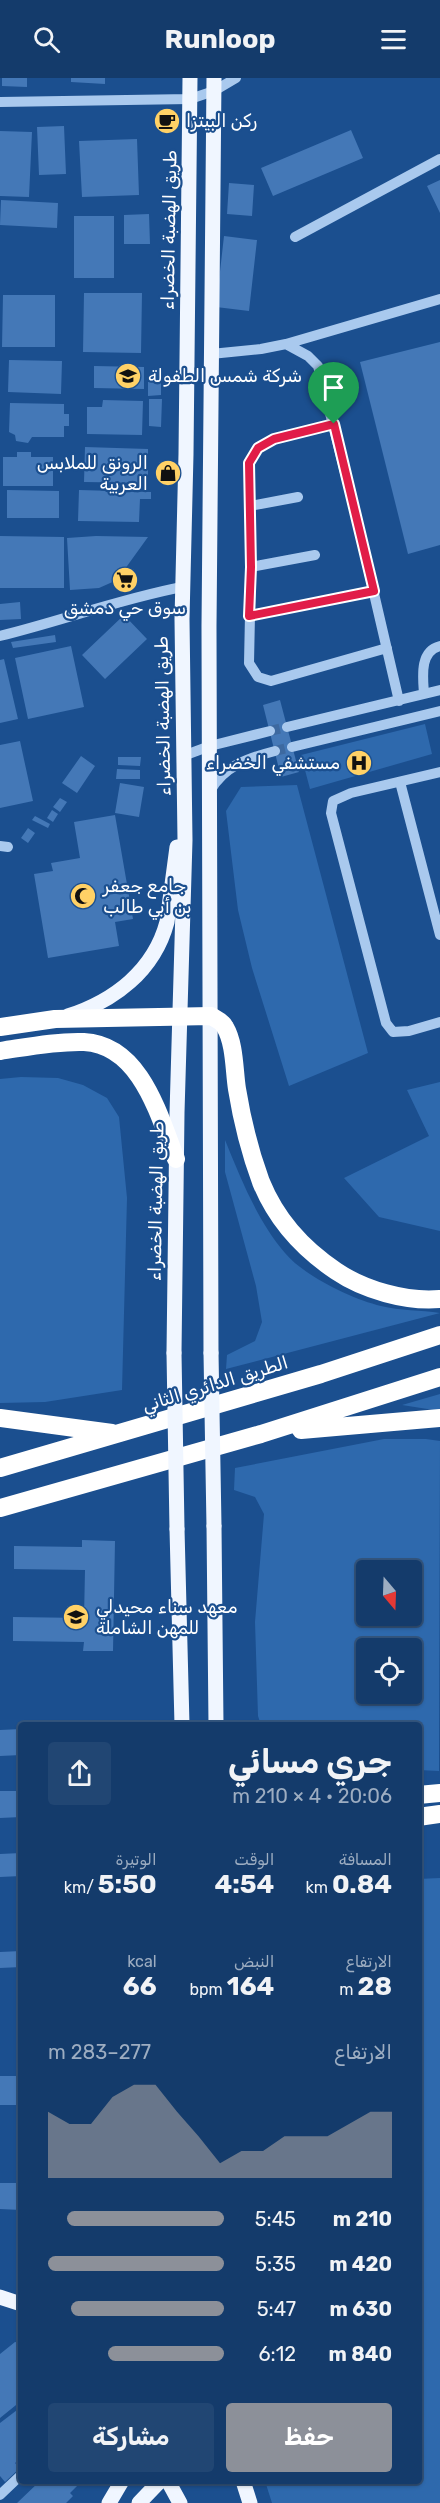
<!DOCTYPE html>
<html lang="ar">
<meta charset="utf-8">
<style>
body{margin:0;font-family:Rubik,Vazirmatn,sans-serif;background:#214673;color:#f1f3f6;direction:rtl;height:100vh;display:flex;flex-direction:column;font-size:22px;white-space:nowrap}
*{box-sizing:border-box;margin:0}
p{font-size:20px;color:#9dadc1}
.icon{flex:none;width:33px;height:33px;fill:none;stroke:currentColor;stroke-width:2;stroke-linecap:round;stroke-linejoin:round}
.map{position:relative;flex:1;overflow:hidden;direction:ltr}
.panel{position:absolute;left:18px;top:1644px;width:404px;height:762px;display:flex;flex-direction:column;background:#143b6b;border-radius:6px;box-shadow:0 2px 4px #0004,0 0 0 2px #33557e;direction:rtl}
.panel>*{flex:none}
.needle{width:39px;rotate:161deg}
.buttons{position:absolute;left:356px;top:1482px;display:grid;gap:12px}
.buttons a{display:grid;place-items:center;width:66px;height:66px;border-radius:6px;background:#143b6b;box-shadow:0 2px 4px #0004,0 0 0 2px #33557e;font-size:30px}
.pin{position:absolute;display:grid;place-items:center;width:51px;height:51px;color:#fff;margin:-62px -26px;border-radius:50% 50% 50% 0;rotate:-45deg;box-shadow:0 0 6px #0007}
.pin .icon{rotate:45deg}
.round{display:grid;place-items:center;flex:none;width:63px;height:63px;border-radius:6px;background:#214673}
.overview{display:flex;align-items:center;justify-content:space-between;height:102px;padding:0 30px}
h1{font-size:33px;font-weight:700;line-height:45px}
.stats{display:grid;grid-template-columns:repeat(3,1fr);gap:9px;height:102px;padding:6px 30px}
.stats div{display:grid;align-content:center}
.stats b{font-size:26px;font-weight:700}
.stats small{font-size:16px;font-weight:400}
.stats p{font-size:16px}
.chart{height:168px;padding:12px 30px}
.chart p{display:flex;justify-content:space-between}
.chart svg{width:100%;height:108px;margin-top:6px;fill:#8c9099;opacity:.7}
.action{display:flex;gap:12px;margin-top:auto;padding:12px 30px}
.action a{flex:1;height:69px;border-radius:6px;background:#8c9099;color:#fff;font-size:24px;font-weight:700;line-height:69px;text-align:center}
.action a+a{background:#214673;color:#f1f3f6}
ul{padding:0 30px;list-style:none;font-size:20px}
li{display:grid;grid-template-columns:96px 72px 1fr;align-items:center;height:45px}
li i{height:15px;border-radius:8px;background:#8c9099}
header{display:flex;justify-content:space-between;align-items:center;height:78px;padding:0 30px;background:#143b6b;font-size:27px;font-weight:700}
.map>svg:first-child{display:block}
.green{fill:#2e69ad;fill-rule:evenodd}
.building{fill:#4478b7}
.lines{fill:none;stroke-linecap:round;stroke-linejoin:round}
.minor-tunnel{stroke:#3d69a0;stroke-width:10;stroke-dasharray:10 5;stroke-linecap:butt}
.minor{stroke:#a9c9ee;stroke-width:10}
.major{stroke:#f0f6ff;stroke-width:15}
.highway{stroke:#fff;stroke-width:18}
.major-bridge{stroke:#f0f6ff;stroke-width:15}
.route-casing{stroke:#fff;stroke-width:12}
.route{stroke:#e11d48;stroke-width:8}
.labels{text-anchor:middle;stroke-width:4.5;stroke-linejoin:round;paint-order:stroke}
.poi-label{font-size:18px;fill:#fff;stroke:#1b4f8f;text-anchor:start}
.street-label{font-size:18px;fill:#fff;stroke:#1b4f8f}
</style>
<header><svg class="icon" aria-label="menu" viewBox="0 0 24 24"><path d="M4 6h16M4 12h16M4 18h16"/></svg>Runloop<svg class="icon" aria-label="search" viewBox="0 0 24 24"><circle cx="10" cy="10" r="6"/><path d="M15 15l6 6"/></svg></header>
<div class="map">
<svg width="440" height="2425" viewBox="0 0 440 2425">
<rect width="100%" height="100%" fill="#1b4f8f"/>
<path class="green" d="M 425,646 L 432,676 L 310,711 L 301,677 Z
M 297,707 L 368,975 L 289,1008 L 252,890 L 238,832 L 226,733 L 241,709 Z
M 21,999 L 58,1000 L 83,1007 L 107,1020 L 119,1039 L 127,1120 L 122,1312 L 45,1324 L 0,1325 L 0,1001 Z
M 440,1004 L 440,1153 L 379,1139 L 344,1100 L 429,1058 L 407,1012 Z
M 225,1062 C 241,1101 257,1142 285,1175 C 304,1198 352,1221 381,1228 C 400,1233 421,1232 440,1235 L 226,1291 L 227,1277 L 255,1263 L 262,1244 L 256,1208 L 225,1094 Z
M 440,1316 L 440,1333 L 402,1327 Z
M 384,1361 L 426,1361 L 440,1363 L 439,1693 L 419,1692 L 418,1647 L 261,1647 L 258,1638 L 255,1544 L 264,1436 L 255,1419 L 234,1412 L 235,1390 ZM 366,1492 L 411,1492 L 411,1538 L 366,1538 ZM 366,1570 L 411,1570 L 411,1616 L 366,1616 Z
M 440,1800 L 440,2425 L 272,2425 L 265,2403 L 418,2403 L 418,1801 Z"/>
<path class="building" d="M 2,0 L 27,0 L 27,9 L 2,8 Z
M 71,0 L 105,0 L 105,6 L 71,4 Z
M 64,48 L 66,96 L 39,97 L 37,49 Z
M 351,52 L 363,80 L 273,118 L 261,90 Z
M 0,53 L 32,54 L 29,119 L 0,118 Z
M 137,61 L 139,117 L 82,119 L 79,63 Z
M 440,102 L 440,135 L 427,108 Z
M 229,105 L 254,107 L 252,138 L 227,136 Z
M 1,122 L 58,125 L 57,150 L 0,147 Z
M 149,136 L 150,166 L 124,166 L 124,137 Z
M 74,138 L 114,138 L 114,200 L 74,200 Z
M 224,158 L 257,162 L 249,233 L 216,229 Z
M 84,215 L 142,215 L 141,275 L 83,274 Z
M 3,217 L 55,217 L 55,269 L 2,269 Z
M 440,264 L 440,467 L 408,476 L 360,284 Z
M 9,282 L 62,283 L 61,316 L 8,314 Z
M 94,288 L 144,289 L 144,311 L 94,310 Z
M 148,304 L 161,304 L 161,317 L 148,318 Z
M 149,321 L 162,321 L 161,349 L 149,348 Z
M 103,322 L 143,323 L 142,357 L 87,356 L 87,329 L 102,329 Z
M 10,325 L 64,326 L 64,336 L 69,336 L 69,348 L 64,348 L 64,359 L 32,359 L 28,365 L 16,363 L 15,357 L 9,354 Z
M 85,369 L 148,371 L 148,405 L 84,404 Z
M 17,374 L 31,374 L 31,379 L 53,379 L 53,408 L 3,408 L 3,379 L 17,379 Z
M 7,412 L 59,413 L 59,440 L 7,440 Z
M 79,412 L 151,414 L 151,421 L 140,421 L 139,444 L 78,443 Z
M 0,458 L 64,459 L 64,510 L 0,510 Z
M 96,458 L 148,459 L 117,502 L 99,510 L 70,512 L 67,460 Z
M 20,524 L 21,541 L 0,542 L 0,526 Z
M 124,537 L 147,561 L 105,601 L 82,577 Z
M 55,557 L 56,564 L 13,570 L 11,564 Z
M 71,568 L 84,629 L 28,641 L 15,580 Z
M 4,581 L 18,641 L 0,645 L 0,582 Z
M 280,622 L 299,694 L 281,699 L 263,627 Z
M 20,663 L 33,723 L 0,730 L 0,667 Z
M 81,678 L 95,688 L 77,715 L 62,705 Z
M 118,679 L 141,679 L 140,688 L 118,687 Z
M 117,691 L 140,692 L 140,701 L 116,701 Z
M 120,705 L 144,709 L 139,739 L 115,735 Z
M 60,720 L 67,724 L 60,734 L 53,729 Z
M 52,732 L 58,736 L 53,744 L 47,740 Z
M 115,737 L 133,841 L 115,844 L 119,868 L 48,880 L 34,796 L 53,793 L 51,785 L 80,780 L 74,744 Z
M 35,738 L 50,746 L 48,750 L 32,742 Z
M 28,750 L 35,755 L 28,765 L 21,760 Z
M 82,1462 L 115,1463 L 113,1573 L 83,1573 L 84,1564 L 13,1563 L 13,1539 L 84,1540 L 85,1492 L 14,1491 L 14,1468 L 82,1469 Z
M 21,1651 L 21,1677 L 0,1678 L 0,1652 Z
M 0,1713 L 21,1713 L 21,1739 L 0,1740 Z
M 21,1775 L 21,1798 L 0,1799 L 0,1776 Z
M 21,1873 L 21,1889 L 0,1890 L 0,1874 Z
M 0,1998 L 21,1998 L 21,2027 L 0,2027 Z
M 0,2105 L 21,2105 L 21,2132 L 0,2131 Z
M 15,2264 L 21,2265 L 21,2323 L 0,2340 L 0,2276 Z
M 21,2329 L 21,2380 L 15,2385 L 20,2390 L 5,2404 L 0,2398 L 0,2345 Z
M 40,2403 L 82,2403 L 70,2415 L 73,2418 L 66,2425 L 17,2425 Z"/>
<g class="lines">
<path class="minor-tunnel" d="M 270,653 L 287,649
M 275,673 L 292,669"/>
<path class="minor" d="M 0,24 L 190,21 L 214,13 L 236,0
M 295,159 L 440,81
M 286,266 L 440,221
M 211,276 L 261,271 L 286,266 L 308,278 L 318,288 L 355,434 L 399,623
M 334,346 L 274,361 L 258,370 L 249,385 L 251,489 L 249,585 L 258,599 L 271,603 L 387,570
M 250,428 L 298,419
M 251,489 L 315,477
M 249,538 L 374,513
M 0,558 C 61,543 120,521 182,509
M 424,616 C 423,600 419,573 440,568
M 287,649 L 440,612
M 292,669 L 440,633
M 183,678 L 210,668 L 270,653
M 440,694 L 351,715 L 333,723 L 331,735 L 386,945 L 393,954 L 409,953 L 440,944
M 400,704 L 440,857
M 210,713 C 224,688 248,680 275,673
M 0,768 L 8,769
M 0,2417 L 21,2397"/>
<path class="major" d="M 68,938 C 114,923 154,893 167,844 L 177,769
M 174,1275 L 177,1035 L 185,762 L 182,541 L 186,376 L 190,0
M 211,1275 L 209,548 L 214,0
M 214,1448 L 216,1647
M 177,1451 L 182,1647
M 0,2219 L 21,2226
M 168,2403 L 180,2425
M 243,2403 L 250,2425
M 109,2425 L 122,2403
M 139,2425 L 160,2403"/>
<path class="highway" d="M 0,949 L 55,941 L 211,938 C 216,941 222,943 225,949 C 235,966 234,992 237,1011 C 242,1042 250,1074 261,1104 C 276,1141 303,1171 336,1193 C 364,1212 406,1224 440,1221
M 0,973 C 27,969 56,963 84,964 C 141,967 159,1038 176,1081
M 0,1340 L 112,1355
M 301,1352 L 440,1340
M 0,1390 L 321,1296 L 440,1257
M 0,1430 L 261,1356 L 440,1299
M 418,1717 L 440,1715
M 418,1739 L 440,1736"/>
<path class="major-bridge" d="M 174,1275 L 177,1451
M 211,1275 L 214,1448"/>
</g>
<g class="lines">
<g class="route-casing">
<path id="route" d="M 334,346 L 374,513 L 249,538 L 251,489 L 249,385 L 258,370 L 274,361 Z"/>
</g>
<use href="#route" class="route"/>
</g>
<defs>
<g id="cafe-disc" transform="scale(1.35)"><circle r="9.5" fill="#ffd166" stroke="#1b4f8f"/><path d="M-5.5-4.5H6V0H3Q3 3.5 0 3.5H-2.5Q-5.5 3.5-5.5 0ZM3-3.2v2h1.7v-2ZM-6 4.5H4V6H-6Z" fill="#111"/></g>
<g id="school-disc" transform="scale(1.35)"><circle r="9.5" fill="#ffd166" stroke="#1b4f8f"/><path d="M0-5L7-2L0 1L-7-2ZM-4 1L0 2.5L4 1V4Q0 6-4 4Z" fill="#111"/></g>
<g id="shop-disc" transform="scale(1.35)"><circle r="9.5" fill="#ffd166" stroke="#1b4f8f"/><path d="M-5-2.5h2.3a2.7 3.5 0 0 1 5.4 0H5L5.5 6h-11ZM-1.5-2.5h3a1.5 2.3 0 0 0-3 0Z" fill="#111"/></g>
<g id="supermarket-disc" transform="scale(1.35)"><circle r="9.5" fill="#ffd166" stroke="#1b4f8f"/><path d="M-6-5.5h2.5l.6 2H6L4.5 2H-2.5L-4.4-4H-6ZM-1.5 3.2a1.3 1.3 0 1 0 .1 0ZM3 3.2a1.3 1.3 0 1 0 .1 0Z" fill="#111"/></g>
<g id="hospital-disc" transform="scale(1.35)"><circle r="9.5" fill="#ffd166" stroke="#1b4f8f"/><path d="M-5-5h3v3.5h4V-5h3V5h-3V1.5h-4V5h-3Z" fill="#111"/></g>
<g id="mosque-disc" transform="scale(1.35)"><circle r="9.5" fill="#ffd166" stroke="#1b4f8f"/><path d="M3.5-4.9A6 6 0 1 0 3.5 4.9A5 5 0 1 1 3.5-4.9Z" fill="#111"/></g>
<g id="university-disc" transform="scale(1.35)"><circle r="9.5" fill="#ffd166" stroke="#1b4f8f"/><path d="M0-5L7-2L0 1L-7-2ZM-4 1L0 2.5L4 1V4Q0 6-4 4Z" fill="#111"/></g>
</defs>
<g fill-rule="evenodd">
<use href="#cafe-disc" x="167" y="43"/>
<use href="#school-disc" x="128" y="298"/>
<use href="#shop-disc" x="168" y="395"/>
<use href="#supermarket-disc" x="125" y="502"/>
<use href="#hospital-disc" x="359" y="685"/>
<use href="#mosque-disc" x="83" y="818"/>
<use href="#university-disc" x="76" y="1539"/>
</g>
<g class="labels">
<g class="poi-label">
<text x="186" y="49">ركن البيتزا</text>
<text x="148" y="304">شركة شمس الطفولة</text>
<text x="148" y="391" text-anchor="end">الرونق للملابس<tspan x="148" dy="21">العربية</tspan></text>
<text x="125" y="536" text-anchor="middle">سوق حي دمشق</text>
<text x="340" y="691" text-anchor="end">مستشفي الخضراء</text>
<text x="103" y="814">جامع جعفر<tspan x="103" dy="21">بن أبي طالب</tspan></text>
<text x="96" y="1535">معهد سناء محيدلي<tspan x="96" dy="21">للمهن الشاملة</tspan></text>
</g>
<g class="street-label">
<text transform="translate(169 152) rotate(-89)" y="6">طريق الهضبة الخضراء</text>
<text transform="translate(163 638) rotate(-91)" y="6">طريق الهضبة الخضراء</text>
<text transform="translate(156 1123) rotate(-89)" y="6">طريق الهضبة الخضراء</text>
<text transform="translate(215 1306) rotate(-17)" y="6">الطريق الدائري الثاني</text>
</g>
</g>
</svg>
<div class="buttons">
<a><svg class="needle" viewBox="-14 -14 28 28"><path d="M0-13l5 13h-10z" fill="#e53935"/><path d="M0 13l5-13h-10z" fill="#9dadc1"/></svg></a>
<a><svg class="icon" aria-label="locate" viewBox="0 0 24 24"><circle cx="12" cy="12" r="6"/><path d="M12 2v4M12 18v4M2 12h4M18 12h4"/></svg></a>
</div>
<div class="pin" style="left:334px;top:346px;background:#1e9e55"><svg class="icon" aria-label="arrive" viewBox="0 0 24 24"><path d="M6 21V4h12l-3 4 3 4H6"/></svg></div>
<section class="panel">
<div class="overview"><div><h1>جري مسائي</h1><p>20:06 · 4 × 210 m</p></div><a class="round"><svg class="icon" aria-label="share" viewBox="0 0 24 24"><path d="M12 15V3M7 8l5-5 5 5M5 13v7h14v-7"/></svg></a></div>
<div class="stats">
<div><p>المسافة</p><b>0.84<small> km</small></b></div>
<div><p>الوقت</p><b>4:54</b></div>
<div><p>الوتيرة</p><b>5:50<small> /km</small></b></div>
</div>
<div class="stats">
<div><p>الارتفاع</p><b>28<small> m</small></b></div>
<div><p>النبض</p><b>164<small> bpm</small></b></div>
<div><p>kcal</p><b>66</b></div>
</div>
<div class="chart"><p><span>الارتفاع</span>277–283 m</p>
<svg viewBox="0 0 160 44" preserveAspectRatio="none"><path d="M0 44V17L10 22L20 22L30 11L40 6L50 6L60 17L70 27L80 38L90 33L100 33L110 27L120 27L130 27L140 22L150 17L160 17V44z"/></svg>
</div>
<ul>
<li><b>210 m</b>5:45<i style="width:89%"></i></li>
<li><b>420 m</b>5:35<i style="width:100%"></i></li>
<li><b>630 m</b>5:47<i style="width:87%"></i></li>
<li><b>840 m</b>6:12<i style="width:66%"></i></li>
</ul>
<div class="action"><a>حفظ</a><a>مشاركة</a></div>
</section>
</div>
